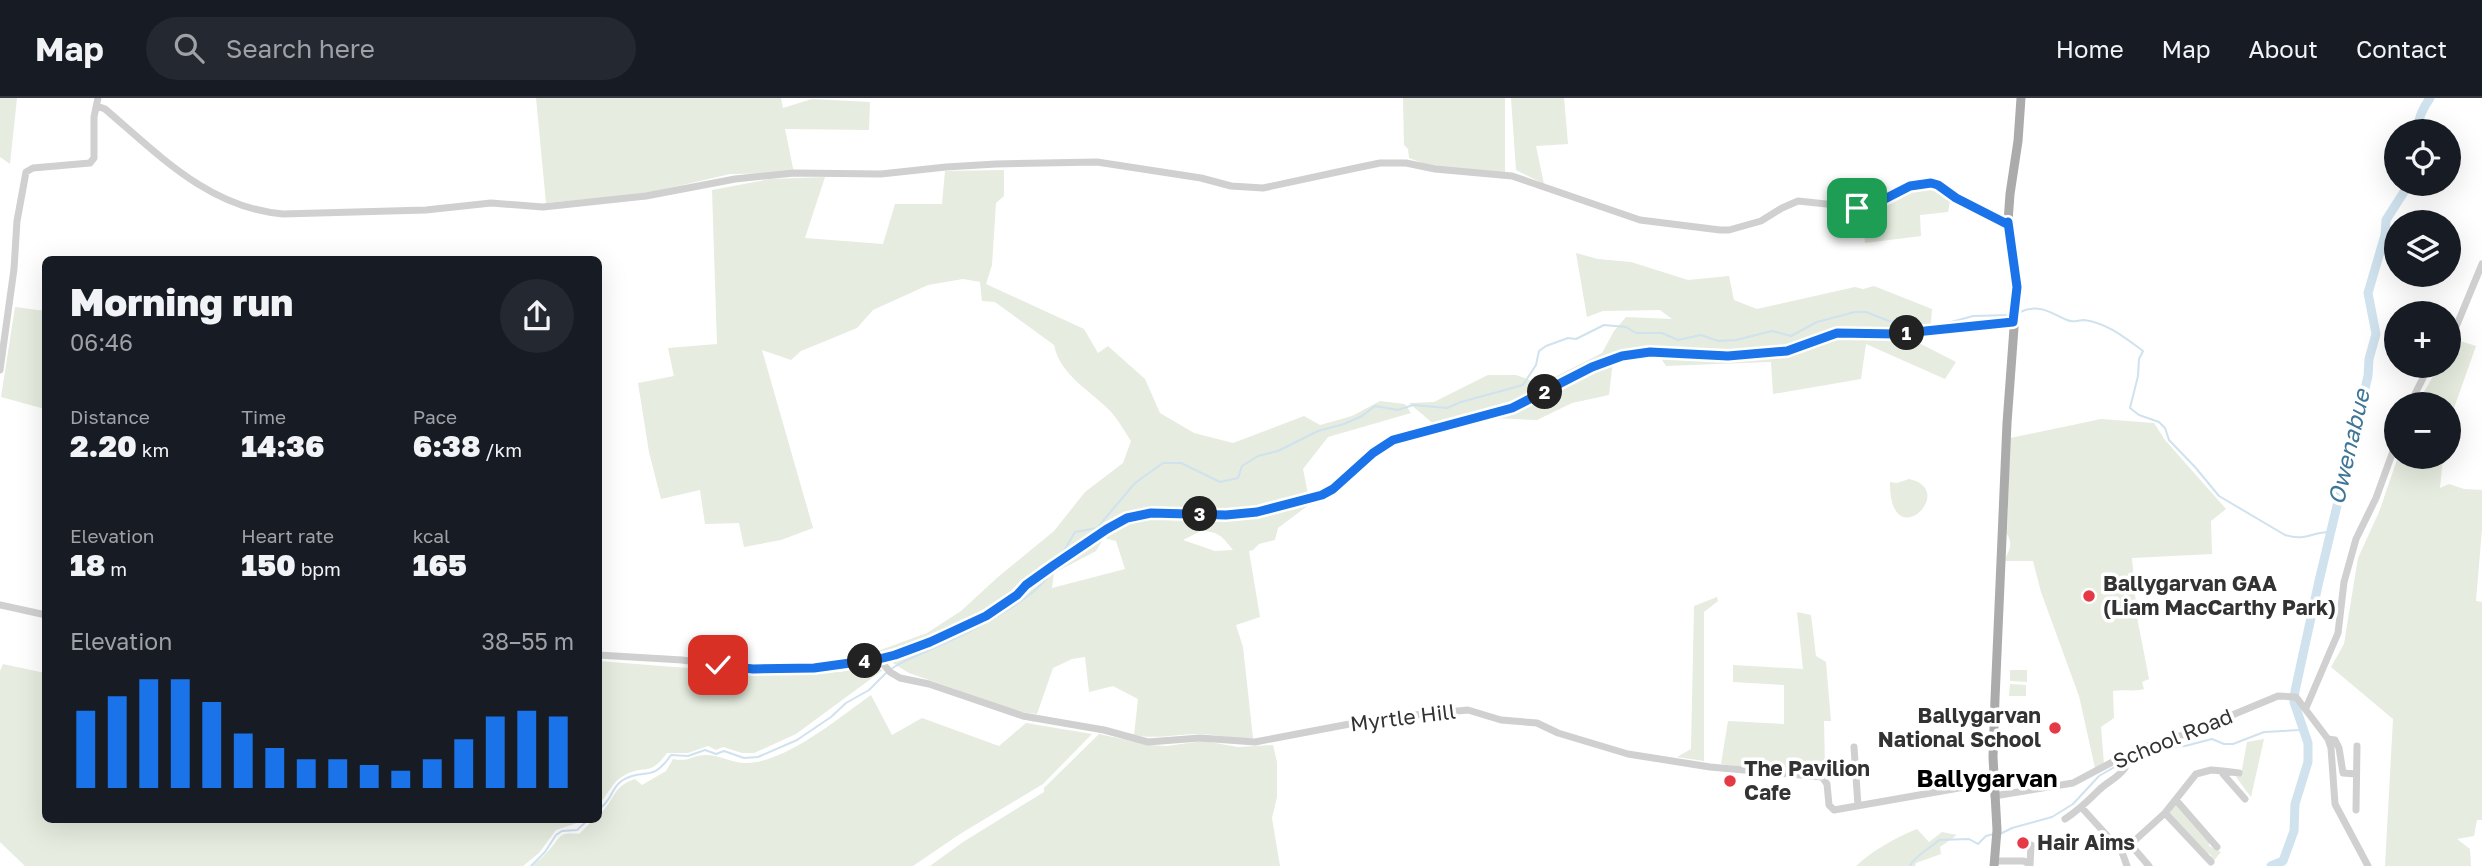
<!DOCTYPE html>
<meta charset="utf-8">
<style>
body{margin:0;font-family:"Golos Text",sans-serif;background:#242831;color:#f1f3f6;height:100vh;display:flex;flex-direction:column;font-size:26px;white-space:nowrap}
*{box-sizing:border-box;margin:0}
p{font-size:23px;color:#9ea1a6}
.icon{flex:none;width:38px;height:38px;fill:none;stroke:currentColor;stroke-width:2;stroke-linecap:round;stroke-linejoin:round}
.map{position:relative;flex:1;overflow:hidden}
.side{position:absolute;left:42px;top:158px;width:560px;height:567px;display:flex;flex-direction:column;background:#171b24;border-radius:10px;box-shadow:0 7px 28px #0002}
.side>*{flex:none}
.buttons{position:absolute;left:2384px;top:21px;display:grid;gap:14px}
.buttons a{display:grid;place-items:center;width:77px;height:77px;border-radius:50%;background:#171b24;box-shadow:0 7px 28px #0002;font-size:35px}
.pin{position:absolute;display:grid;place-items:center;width:60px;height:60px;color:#fff;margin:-30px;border-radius:14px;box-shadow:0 4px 10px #0006}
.km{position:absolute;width:35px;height:35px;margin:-18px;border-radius:50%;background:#222;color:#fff;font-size:19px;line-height:35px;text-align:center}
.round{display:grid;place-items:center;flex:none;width:74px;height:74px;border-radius:37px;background:#242831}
.headline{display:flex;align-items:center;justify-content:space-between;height:119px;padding:0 28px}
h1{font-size:38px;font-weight:800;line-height:52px}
.stats{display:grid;grid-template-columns:repeat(3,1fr);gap:10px;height:119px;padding:7px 28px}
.stats div{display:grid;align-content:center}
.stats b{font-size:30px;font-weight:800}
.stats small{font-size:19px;font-weight:400}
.stats p{font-size:19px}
.chart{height:196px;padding:14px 28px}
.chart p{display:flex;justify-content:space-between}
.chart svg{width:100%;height:126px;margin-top:7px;stroke:#1a73e8;stroke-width:6}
header{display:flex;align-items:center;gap:42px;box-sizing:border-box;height:98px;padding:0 35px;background:#171b24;border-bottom:2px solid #363941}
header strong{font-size:33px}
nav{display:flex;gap:38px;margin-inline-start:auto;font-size:24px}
.search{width:490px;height:63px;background:#242831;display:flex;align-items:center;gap:18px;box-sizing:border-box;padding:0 24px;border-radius:38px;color:#9ea1a6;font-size:26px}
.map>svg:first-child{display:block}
.green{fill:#e6ecdf;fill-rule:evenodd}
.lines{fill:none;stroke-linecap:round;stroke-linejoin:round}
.stream{stroke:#cfe2ee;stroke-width:2}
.river{stroke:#cfe2ee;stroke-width:9}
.minor{stroke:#d0d0d0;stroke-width:7}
.major{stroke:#ababab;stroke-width:9}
.route-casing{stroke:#fff;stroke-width:14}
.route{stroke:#1a73e8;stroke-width:9}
.poi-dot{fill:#e63946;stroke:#fff;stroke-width:2.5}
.labels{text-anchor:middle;stroke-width:7;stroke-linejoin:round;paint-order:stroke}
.poi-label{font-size:21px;font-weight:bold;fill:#333;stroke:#fff;text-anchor:start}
.street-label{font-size:21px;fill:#333;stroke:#fff}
.water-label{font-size:23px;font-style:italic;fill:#3f7597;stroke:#fff}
.quarter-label{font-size:24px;font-weight:bold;fill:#000;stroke:#fff}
</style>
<header>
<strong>Map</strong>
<div class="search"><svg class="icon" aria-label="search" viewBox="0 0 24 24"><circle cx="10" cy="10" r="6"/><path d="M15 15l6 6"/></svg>Search here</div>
<nav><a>Home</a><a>Map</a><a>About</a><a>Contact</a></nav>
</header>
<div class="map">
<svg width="2482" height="768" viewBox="0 0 2482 768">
<rect width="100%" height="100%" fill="#fff"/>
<path class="green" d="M 0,0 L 17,0 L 10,66 L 0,59 Z
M 536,0 L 781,0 L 783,10 L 812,1 L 870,4 L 869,32 L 785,31 L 794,75 L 730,76 L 648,95 L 546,105 Z
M 1403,0 L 1505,0 L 1505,74 L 1433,69 L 1409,60 L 1408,51 L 1404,47 Z
M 1511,0 L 1564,0 L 1568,46 L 1536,48 L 1544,86 L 1516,72 Z
M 1004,72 L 1004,98 L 996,105 L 992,167 L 986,186 L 1084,231 L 1098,255 L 1108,248 L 1145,281 L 1160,315 L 1194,335 L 1233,345 L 1304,318 L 1320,327 L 1352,318 L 1380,303 L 1405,306 L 1411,315 L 1328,339 L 1303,371 L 1310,406 L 1278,430 L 1275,442 L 1259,446 L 1253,452 L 1249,453 L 1260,519 L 1236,527 L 1243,549 L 1253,640 C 1235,641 1220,637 1202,636 C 1177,635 1161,642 1134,637 L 1138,601 L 1113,588 L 1089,594 L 1085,559 L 1072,561 L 1053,570 L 1037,616 L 1020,614 L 909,575 L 875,554 L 927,535 L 961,513 L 998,479 L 1054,433 L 1085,394 L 1123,365 L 1131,343 C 1125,334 1119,323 1112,315 C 1091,292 1061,279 1054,247 L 995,204 L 982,203 L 980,184 L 963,181 L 928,187 L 873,212 L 857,230 L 801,253 L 791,262 L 762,252 L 813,430 L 781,442 L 744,449 L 739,425 L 705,426 L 700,392 L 661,401 L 649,354 L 638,285 L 674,278 L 668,250 L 717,246 L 712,92 L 770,81 L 825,79 L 805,140 L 883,146 L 895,106 L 942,106 L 945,73 ZM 1201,433 C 1218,433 1223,439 1233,452 L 1215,453 L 1183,442 ZM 1104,440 L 1116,443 L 1125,471 L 1052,490 L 1054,475 L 1096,453 Z
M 1924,87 L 1938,89 L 1951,98 L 1948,114 L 1920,117 L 1921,138 L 1865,145 L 1863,126 L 1871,125 L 1869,111 L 1906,92 L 1916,93 Z
M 1576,155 L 1598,161 L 1631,164 L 1688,182 L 1729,178 L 1734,202 L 1757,211 L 1855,189 L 1863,191 L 1874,188 L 1932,211 L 1930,237 L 1915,239 L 1915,243 L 1956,264 L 1945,281 L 1866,246 L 1861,281 L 1773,296 L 1771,264 L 1666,268 L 1654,249 L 1618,253 L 1612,271 L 1609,297 L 1572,305 L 1537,322 L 1495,320 L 1443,334 L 1409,305 L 1434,304 L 1488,277 L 1516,277 L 1541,286 L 1602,255 L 1614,233 L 1626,219 L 1672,221 L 1660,212 L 1603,213 L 1587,219 Z
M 15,209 L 45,213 L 45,311 L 1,299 Z
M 2454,241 L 2476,248 L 2448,327 L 2448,306 L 2417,306 L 2439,268 L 2448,268 L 2448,251 Z
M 2101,321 L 2154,325 L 2165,342 L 2226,411 L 2211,423 L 2212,456 L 2132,460 L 2137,519 L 2149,581 L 2142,584 L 2144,591 C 2134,594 2124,591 2113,593 L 2114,620 L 2101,629 L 2104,666 L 2095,670 L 2079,598 L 2041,494 L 2033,463 L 2006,463 L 2005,461 C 2010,451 2013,446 2007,436 L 2010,340 Z
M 2398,359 L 2443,359 L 2440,390 L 2449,386 L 2464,391 L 2482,392 L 2482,431 L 2476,503 L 2482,504 L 2482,722 L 2477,722 L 2474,738 L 2457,741 L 2470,751 L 2471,768 L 2385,768 L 2393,621 L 2331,569 L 2344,546 L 2358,460 L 2379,414 Z
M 1909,381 C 1960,392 1889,460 1890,384 L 1897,385 Z
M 1717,499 L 1718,503 L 1704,514 L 1704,663 L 1677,659 L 1691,651 L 1694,508 Z
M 1797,514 L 1811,517 L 1816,558 L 1826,564 L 1831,623 L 1824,623 L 1825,671 C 1793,681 1753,670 1721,666 L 1728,623 L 1784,626 L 1784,587 L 1733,584 L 1733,567 L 1803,571 Z
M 598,563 L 764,576 L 840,574 L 874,568 L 883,572 L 796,636 L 754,655 L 742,655 L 723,649 L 716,652 L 708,648 L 688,655 L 667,655 C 649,680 644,666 625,677 C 612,683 608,697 599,706 Z
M 3,566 L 45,575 L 46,721 L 581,721 L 577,725 L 556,732 L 539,755 L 523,768 L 25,768 L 0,744 L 0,573 Z
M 2010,572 L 2027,572 L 2027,584 L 2010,583 Z
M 2010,586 L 2026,587 L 2026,598 L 2009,598 Z
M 871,597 L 892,637 L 922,620 L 999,648 L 1026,625 L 1092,636 L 1043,686 L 960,736 L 913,768 L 532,768 C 538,763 545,757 550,751 C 562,737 559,734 579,736 L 594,721 L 598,721 L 599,717 C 615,703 612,688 635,681 L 642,687 L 666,673 L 673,661 C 691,664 689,658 704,657 C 717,656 732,665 745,665 C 784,666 840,619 871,597 Z
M 1099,636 L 1150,647 L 1166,648 L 1204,643 L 1238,649 L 1273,647 L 1277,664 L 1277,699 L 1272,720 L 1280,768 L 930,768 L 963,744 L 1044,694 L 1044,690 Z
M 2264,641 L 2251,699 L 2236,679 L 2241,677 L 2247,644 Z
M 2176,706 L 2209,741 L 2209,748 L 2221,754 L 2212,765 L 2211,757 L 2205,754 L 2169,715 Z
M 1917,731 L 1929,744 L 1942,734 L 1957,737 L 1940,749 L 1941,756 L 1916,765 L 1915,768 L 1856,768 C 1873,752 1895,740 1917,731 Z"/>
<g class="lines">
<path class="stream" d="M 2020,214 C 2039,205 2051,215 2067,222 C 2073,225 2078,222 2084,222 C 2107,225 2124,239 2143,253 L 2139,261 L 2138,278 L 2130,310 L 2139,317 L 2159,324 L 2165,330 L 2169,342 L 2195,369 L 2219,398 L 2285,437 C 2306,444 2313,433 2331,434
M 1059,461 L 1075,434 L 1097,430 L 1135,385 L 1163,365 L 1181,365 L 1220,384 L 1238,380 L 1242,368 L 1258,358 L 1278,353 L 1318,333 L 1344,326 L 1362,318 L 1375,308 L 1398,312 L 1413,307 L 1447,310 L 1461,304 L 1523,287 L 1536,267 L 1539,253 L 1546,248 L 1568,240 L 1576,241 L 1604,227 L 1626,229 L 1636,235 L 1662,235 L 1678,242 L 1701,237 L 1718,243 L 1736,242 L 1772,233 L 1791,238 L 1817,224 L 1855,214 L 1866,214 L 1889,223 L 1923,228 L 1944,226 L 1973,218 L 2011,217
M 890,572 C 903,562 915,559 929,552 C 963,538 1035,503 1053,472
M 598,712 C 614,701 610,690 623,682 C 644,669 651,686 671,657 L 688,658 L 705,652 L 716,656 L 724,653 L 744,660 L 758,659 L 797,642 L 831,619 L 846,605 L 869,592 L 886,575
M 2000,736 L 2012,730 L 2052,719 L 2073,706 L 2099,678 L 2135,657 L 2156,650 L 2185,648 L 2212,641 L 2224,646 L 2233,646 L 2264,634 L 2299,632 L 2303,627
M 531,768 L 545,754 L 556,737 L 562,733 L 577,732 L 589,721
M 1910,768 C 1914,758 1931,750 1939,742 L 1969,741 L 1978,746 L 1986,738 L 1994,736"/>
<path class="river" d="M 2417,33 C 2418,20 2422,11 2430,0
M 2271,768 L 2283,763 L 2294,733 L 2295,706 L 2308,664 L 2308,645 L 2294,604 L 2295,593 L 2319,483 L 2368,278 L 2369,261 L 2376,236 L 2368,195 L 2385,137 L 2386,122 L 2409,86"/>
<path class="minor" d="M 97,8 L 105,11 C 159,57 209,110 283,116 L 426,112 L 491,105 L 543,109 L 646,98 L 735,81 L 794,75 L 881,76 L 946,69 L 996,66 L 1097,64 L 1201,80 L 1231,88 L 1263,90 L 1356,70 L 1380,65 L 1406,65 L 1435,71 L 1512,78 L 1640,122 L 1720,132 L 1729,132 L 1761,123 L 1782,110 L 1798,103 L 1864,110 L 1921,85 L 1938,87 L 1956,100 L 2005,125 L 2008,124
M 2448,239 L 2456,229 L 2482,166
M 0,272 L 14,171 L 17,123 L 26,74 L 33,70 L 90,65 L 94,60 L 94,19 L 98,0
M 2410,306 L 2429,268
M 0,507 L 46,517
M 598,557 L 682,562 L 753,571 L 814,570 L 879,561 L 930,544 L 986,518 L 1017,497 L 1050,470 L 1107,431 L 1127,420 L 1151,416 L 1238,416 L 1287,407 L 1322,397 L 1344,383 L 1373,355 L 1393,342 L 1512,310 L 1592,269 L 1622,258 L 1650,254 L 1728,258 L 1787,253 L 1837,235 L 1896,236 L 2013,224
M 879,561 L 890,574 L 900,580 L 929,586 L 1023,618 L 1104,632 L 1148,644 L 1200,640 L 1255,644 L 1381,620 L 1468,612 L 1501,622 L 1537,625 L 1558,635 L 1628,656 L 1710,669 L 1822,679 L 1827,686 L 1829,707 L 1834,712 L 1993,684
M 2306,610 L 2338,535 L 2344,484 L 2356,441 L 2376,400 L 2396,345
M 2328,641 L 2335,642 L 2339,650 L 2343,675 L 2356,676
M 1854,649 L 1858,708
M 2223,673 L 2239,675
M 1994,698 L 2073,685 L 2135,652 L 2189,635 L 2278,598 L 2296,599 L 2328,641 L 2331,650 L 2335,706 L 2368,768
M 2176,702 L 2217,749
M 2082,710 L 2122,754 L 2127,768
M 2356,712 L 2357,648
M 2165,715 L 2211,764
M 2065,721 C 2079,712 2088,703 2099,692 C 2107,684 2118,680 2125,670
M 2131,747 L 2149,768
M 2122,754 L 2165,715 L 2196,676 L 2211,672 L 2223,673 L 2223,676 L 2245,701
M 1995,763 L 2024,763 L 2029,766
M 2030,767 L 2031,747"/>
<path class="major" d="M 1994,768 L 1997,732 L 1993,659 L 1995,601 L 2007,325 L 2017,189 L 2008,124 L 2010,96 L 2018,43 L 2021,0"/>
</g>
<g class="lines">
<g class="route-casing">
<path id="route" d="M 718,567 L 753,571 L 814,570 L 879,561 L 895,557 L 930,544 L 986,518 L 1017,497 L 1026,487 L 1054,467 L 1107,431 L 1127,420 L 1151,415 L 1226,417 L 1257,414 L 1322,397 L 1333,391 L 1373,355 L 1393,342 L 1512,310 L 1592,269 L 1622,258 L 1650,254 L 1728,258 L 1787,253 L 1837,235 L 1896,236 L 2013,224 L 2017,189 L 2008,124 L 2005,125 L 1956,100 L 1938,87 L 1931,85 L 1910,88 L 1873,107 L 1857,110"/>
</g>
<use href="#route" class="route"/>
</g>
<g class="poi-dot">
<circle cx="2089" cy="498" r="7"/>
<circle cx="2055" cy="630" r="7"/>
<circle cx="1730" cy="683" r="7"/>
<circle cx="2023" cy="745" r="7"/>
</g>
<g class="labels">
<g class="poi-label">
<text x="2103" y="493">Ballygarvan GAA<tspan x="2103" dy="24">(Liam MacCarthy Park)</tspan></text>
<text x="2041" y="625" text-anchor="end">Ballygarvan<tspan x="2041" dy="24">National School</tspan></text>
<text x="1744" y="678">The Pavilion<tspan x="1744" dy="24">Cafe</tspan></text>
<text x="2037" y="752">Hair Aims</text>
</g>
<g class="street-label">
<text transform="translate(1403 620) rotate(-7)" y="7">Myrtle Hill</text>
<text transform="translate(2173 641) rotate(-22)" y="7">School Road</text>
</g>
<g class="water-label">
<text transform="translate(2349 349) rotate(-77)" y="8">Owenabue</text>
</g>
<g class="quarter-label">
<text x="1987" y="689">Ballygarvan</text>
</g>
</g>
</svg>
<div class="buttons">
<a><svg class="icon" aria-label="locate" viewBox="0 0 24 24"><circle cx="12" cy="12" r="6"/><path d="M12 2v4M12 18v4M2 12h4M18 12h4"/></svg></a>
<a><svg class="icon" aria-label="layers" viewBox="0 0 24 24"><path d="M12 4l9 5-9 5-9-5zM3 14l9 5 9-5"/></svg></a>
<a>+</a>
<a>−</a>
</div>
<div class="pin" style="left:1857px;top:110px;background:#1e9e55"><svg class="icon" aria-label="arrive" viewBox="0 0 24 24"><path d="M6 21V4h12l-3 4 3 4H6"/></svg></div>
<div class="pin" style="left:718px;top:567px;background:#d93025"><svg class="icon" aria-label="check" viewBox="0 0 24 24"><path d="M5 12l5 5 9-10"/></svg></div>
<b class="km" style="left:1907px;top:235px">1</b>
<b class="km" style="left:1545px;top:294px">2</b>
<b class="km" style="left:1200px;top:416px">3</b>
<b class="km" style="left:865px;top:563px">4</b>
<section class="side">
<div class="headline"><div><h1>Morning run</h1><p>06:46</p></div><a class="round"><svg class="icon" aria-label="share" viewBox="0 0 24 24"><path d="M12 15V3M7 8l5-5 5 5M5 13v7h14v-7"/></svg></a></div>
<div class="stats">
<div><p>Distance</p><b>2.20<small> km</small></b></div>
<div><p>Time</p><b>14:36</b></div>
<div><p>Pace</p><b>6:38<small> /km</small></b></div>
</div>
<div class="stats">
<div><p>Elevation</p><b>18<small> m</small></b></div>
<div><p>Heart rate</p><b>150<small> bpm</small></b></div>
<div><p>kcal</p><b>165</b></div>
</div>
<div class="chart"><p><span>Elevation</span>38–55 m</p>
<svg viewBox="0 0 160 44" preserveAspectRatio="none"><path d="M5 44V17M15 44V12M25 44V6M35 44V6M45 44V14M55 44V25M65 44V30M75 44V34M85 44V34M95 44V36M105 44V38M115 44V34M125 44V27M135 44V19M145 44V17M155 44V19"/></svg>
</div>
</section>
</div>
